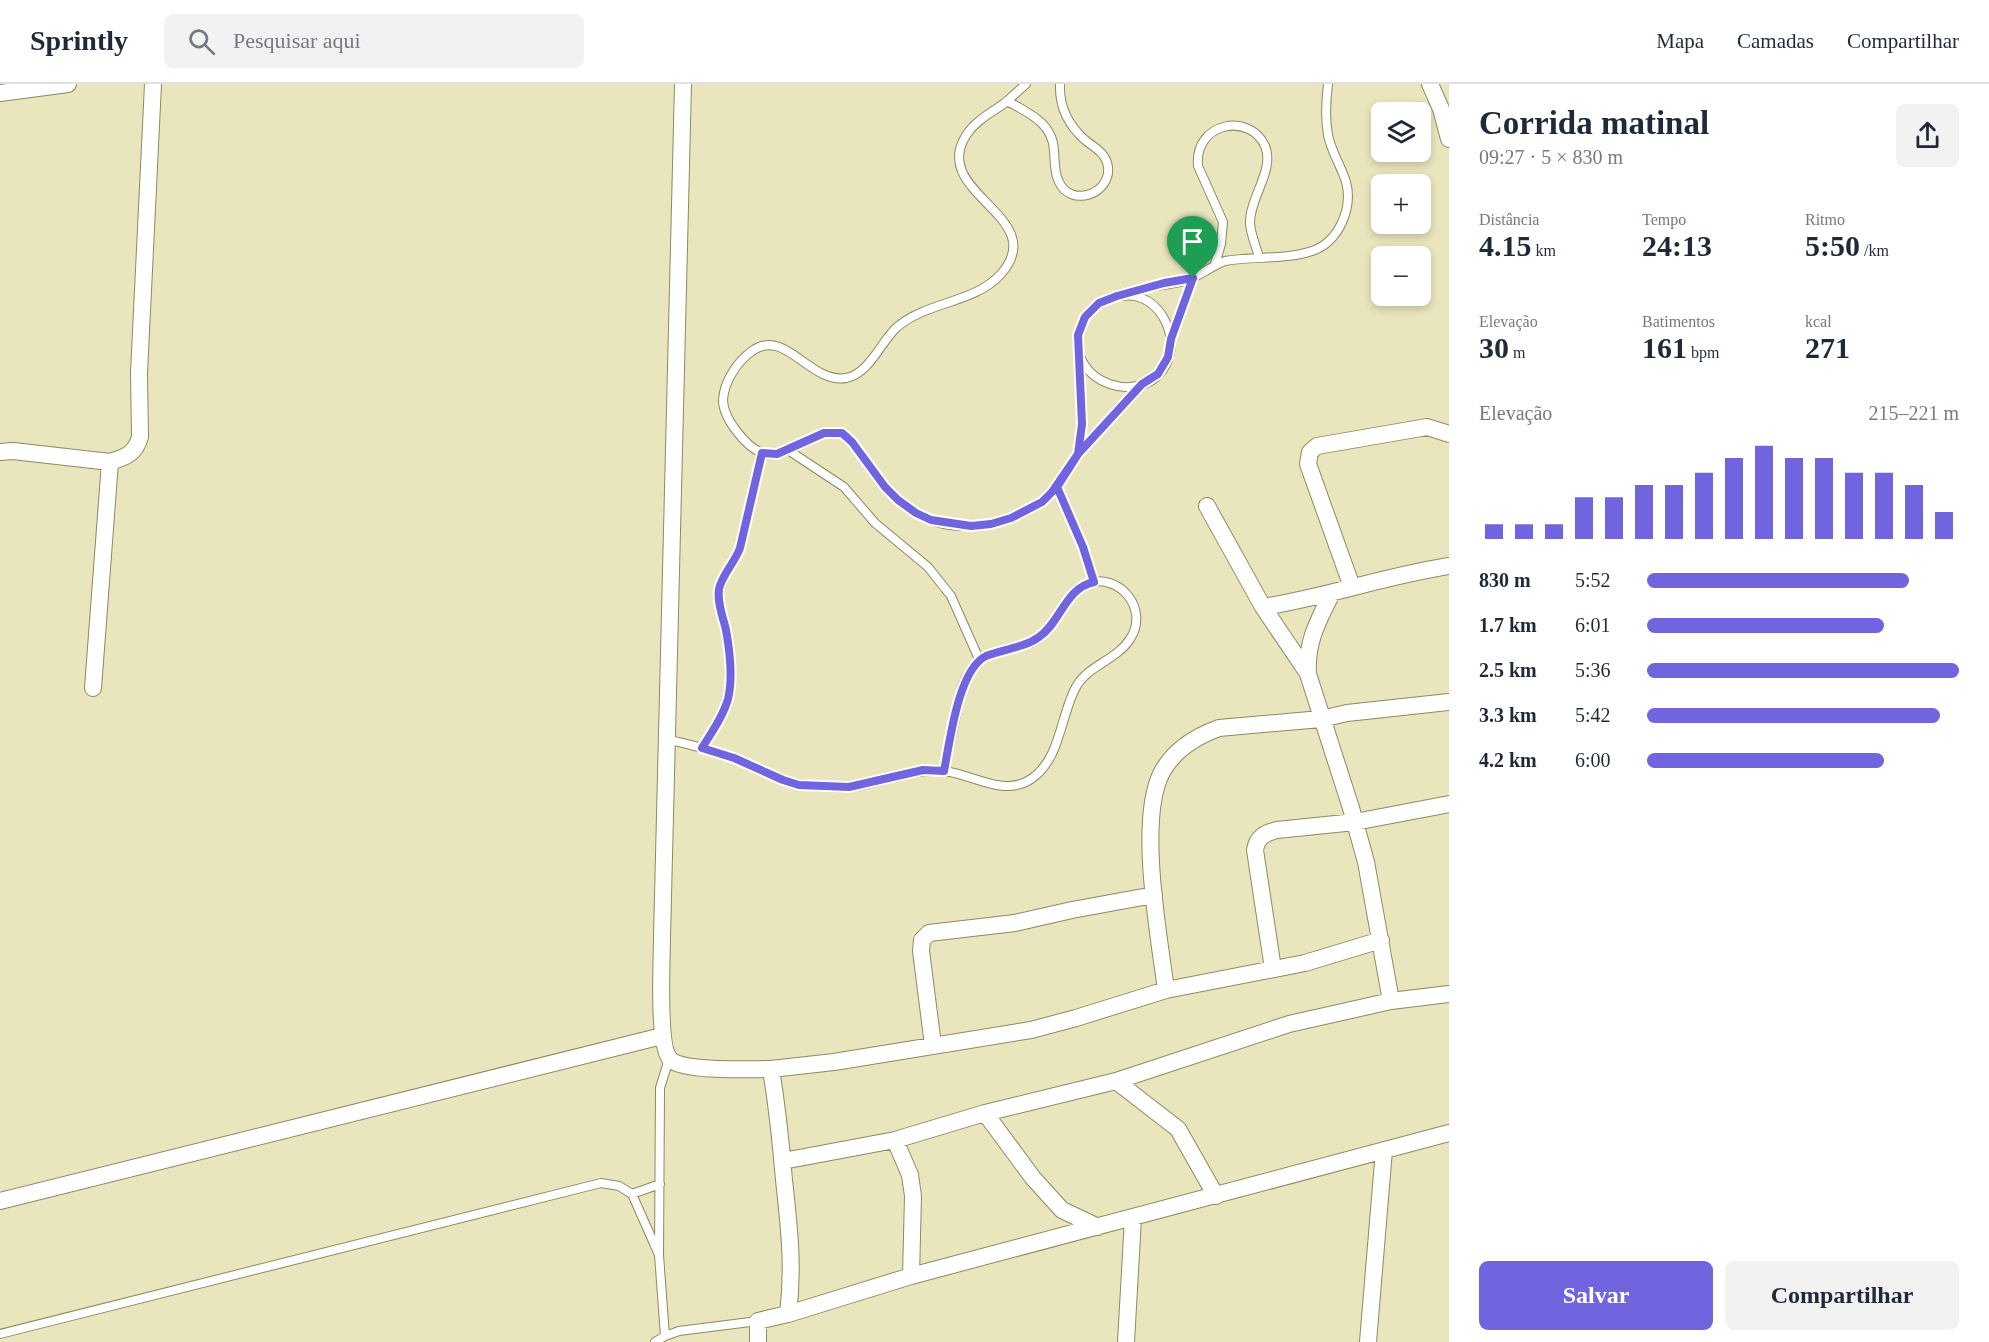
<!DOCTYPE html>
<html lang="pt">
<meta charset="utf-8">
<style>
body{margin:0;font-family:Georgia,serif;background:#f2f2f3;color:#1f2937;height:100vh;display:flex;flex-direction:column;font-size:22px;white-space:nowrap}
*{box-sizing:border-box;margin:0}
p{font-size:20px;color:#747a83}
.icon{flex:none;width:33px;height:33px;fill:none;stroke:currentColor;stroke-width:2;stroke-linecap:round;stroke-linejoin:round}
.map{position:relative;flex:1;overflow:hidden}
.drawer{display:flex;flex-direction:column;background:#fff;width:540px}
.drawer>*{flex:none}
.tools{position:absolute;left:1371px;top:18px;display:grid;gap:12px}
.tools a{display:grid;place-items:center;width:60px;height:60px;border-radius:9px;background:#fff;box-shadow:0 3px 9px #0003;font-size:30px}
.pin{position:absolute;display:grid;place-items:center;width:51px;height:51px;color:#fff;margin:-62px -26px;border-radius:50% 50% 50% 0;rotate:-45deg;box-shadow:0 0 6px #0007}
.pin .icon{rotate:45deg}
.round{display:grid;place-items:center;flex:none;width:63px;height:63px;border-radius:9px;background:#f2f2f3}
.head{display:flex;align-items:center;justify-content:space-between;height:102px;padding:0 30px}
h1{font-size:33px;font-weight:700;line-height:45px}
.figures{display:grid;grid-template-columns:repeat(3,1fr);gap:9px;height:102px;padding:6px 30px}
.figures div{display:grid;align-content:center}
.figures b{font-size:30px;font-weight:700}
.figures small{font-size:16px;font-weight:400}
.figures p{font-size:16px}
.chart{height:168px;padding:12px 30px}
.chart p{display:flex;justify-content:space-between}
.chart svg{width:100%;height:108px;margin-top:6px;stroke:#7065df;stroke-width:6}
.action{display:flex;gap:12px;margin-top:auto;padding:12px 30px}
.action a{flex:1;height:69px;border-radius:9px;background:#7065df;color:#fff;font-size:24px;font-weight:700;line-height:69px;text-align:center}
.action a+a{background:#f2f2f3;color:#1f2937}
ul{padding:0 30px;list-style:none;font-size:20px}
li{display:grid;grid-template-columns:96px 72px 1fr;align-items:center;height:45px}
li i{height:15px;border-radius:8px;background:#7065df}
header{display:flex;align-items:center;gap:36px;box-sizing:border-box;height:84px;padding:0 30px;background:#fff;border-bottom:2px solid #e0e1e3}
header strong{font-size:28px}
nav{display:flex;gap:33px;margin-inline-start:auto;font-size:21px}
.search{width:420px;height:54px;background:#f2f2f3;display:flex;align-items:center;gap:15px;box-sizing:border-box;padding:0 21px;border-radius:9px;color:#747a83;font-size:22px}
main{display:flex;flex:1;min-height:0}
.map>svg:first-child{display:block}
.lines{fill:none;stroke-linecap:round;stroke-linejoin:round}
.service-casing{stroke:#8d8963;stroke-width:10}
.minor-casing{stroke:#8d8963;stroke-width:18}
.service{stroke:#fff;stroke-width:8}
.minor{stroke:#fff;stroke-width:16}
.route-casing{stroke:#fff;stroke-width:12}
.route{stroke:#7065df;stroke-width:8}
</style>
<header>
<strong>Sprintly</strong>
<div class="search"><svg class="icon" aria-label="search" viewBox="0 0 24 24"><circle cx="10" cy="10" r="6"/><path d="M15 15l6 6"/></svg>Pesquisar aqui</div>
<nav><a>Mapa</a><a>Camadas</a><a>Compartilhar</a></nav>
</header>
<main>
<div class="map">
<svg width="1449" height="1258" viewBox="0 0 1449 1258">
<rect width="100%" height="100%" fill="#e9e5bc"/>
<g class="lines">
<g class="service-casing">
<path id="service" d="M 1026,0 C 1019,6 1013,12 1006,18 C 993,28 976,36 967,50 C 927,109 1052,132 1001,190 C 974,220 926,217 896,244 C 881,258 869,290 846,294 C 810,300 785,243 752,267 C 738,277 724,297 723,316 C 723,334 745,362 762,369 C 768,372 777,370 784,368 L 824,349 L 842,349 C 857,360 865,378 876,392 C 886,406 898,417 912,426 C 949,453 1007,443 1041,418 C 1060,405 1066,384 1080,368 C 1100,345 1121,323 1142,301
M 1007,17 C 1029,29 1053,39 1054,67 C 1055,78 1054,89 1059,98 C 1071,124 1111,110 1108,83 C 1106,69 1095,64 1085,56 C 1068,41 1059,23 1060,0
M 1215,180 L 1221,160 L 1223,138 L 1198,82 C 1194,38 1250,28 1265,62 C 1275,86 1250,113 1250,138 C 1250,149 1256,162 1259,173
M 1117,212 C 1123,212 1129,211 1135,212 C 1161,218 1176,248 1169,273 C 1151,329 1060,300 1081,242 C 1085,233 1091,223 1101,218 C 1126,205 1157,203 1184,197 C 1199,193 1211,182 1225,177 C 1254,172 1285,176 1312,167 C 1339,158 1353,124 1346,98 C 1341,82 1331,67 1328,51 C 1325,34 1326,16 1328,0
M 1171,254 L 1193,194
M 788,366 L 844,403 L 875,439 L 928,483 L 951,512 L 979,575
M 1078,369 L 1082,340 L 1080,274
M 1057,403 L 1083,463 L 1094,499
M 666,655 C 690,661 714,666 736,675 C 762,685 785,700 813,702 C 825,703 837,704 849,703 C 881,700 910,684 943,687 C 971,689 1003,714 1031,695 C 1061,675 1060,632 1076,603 C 1088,581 1117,576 1130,555 C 1150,525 1119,487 1085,500 C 1068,507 1058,536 1045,549 C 1014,578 982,551 962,603 L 944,687
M 702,664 C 711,649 723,633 727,615 C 733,594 730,568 726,546 C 723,533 717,520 720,506 C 722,491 735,478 740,464 L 762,369
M 632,1110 L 660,1100
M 0,1250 L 601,1099 L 619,1102 L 632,1110 L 659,1171
M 665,1252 L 659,1171 L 660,1004 L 669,975
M 655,1258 L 665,1252 L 679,1247 L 758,1237"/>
</g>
<g class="minor-casing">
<path id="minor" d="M 683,0 L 662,853 C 662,874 657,965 671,976 C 685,988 750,985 771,985 C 777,1022 781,1059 784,1096 C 789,1142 794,1183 788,1230 L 758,1237 L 758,1258
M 1430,0 L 1441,25 L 1449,55
M 0,9 L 68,0
M 0,368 L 13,367 L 110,378
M 1207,422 L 1263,523 L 1307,588
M 1352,503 L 1308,380 L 1310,368 L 1317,362 L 1427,343 L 1449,350
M 1332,509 C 1318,537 1306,558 1308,590 L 1351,724 L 1366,778 L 1391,917
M 1263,523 C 1326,513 1386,492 1449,482
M 93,604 L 110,378 C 126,373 135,370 140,353 L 139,289 L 153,0
M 1273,885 L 1255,766 C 1257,753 1265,749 1277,746 L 1355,738 L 1449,720
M 1166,906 C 1159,852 1137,735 1162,688 C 1174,666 1197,652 1219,644 L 1321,635 L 1347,629 L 1449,618
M 933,961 L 921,867 L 922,856 L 929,849 L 1015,839 L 1072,826 L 1154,811
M 771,985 L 834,978 L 1031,946 L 1076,934 L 1166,906 L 1305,879 L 1381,856
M 1116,997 L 1178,1045 L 1216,1112
M 985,1029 L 1033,1094 L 1062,1126 L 1098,1143
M 895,1056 L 910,1091 L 913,1112 L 911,1192
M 783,1077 L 895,1056 L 985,1029 L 1116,997 L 1289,940 L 1391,917 L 1449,910
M 0,1117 L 662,952
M 788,1230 L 911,1192 L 1449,1049
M 1126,1258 L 1133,1134
M 1368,1258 L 1384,1066"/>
</g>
<use href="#service" class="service"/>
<use href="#minor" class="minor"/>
</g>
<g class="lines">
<g class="route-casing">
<path id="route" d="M 1193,194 L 1171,255 L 1168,273 L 1158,290 L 1142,300 L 1078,370 L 1052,408 L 1042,418 L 1011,434 L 991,440 L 971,442 L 931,436 L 916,429 L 898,416 L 885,403 L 852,358 L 842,349 L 824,349 L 777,370 L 762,369 L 740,464 C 735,478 722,491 719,505 C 717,519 723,533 726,546 C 730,568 733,594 728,615 C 723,633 711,649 702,664 L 734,674 L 783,696 L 799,701 L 849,703 L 923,686 L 944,687 C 950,657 958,586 986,572 C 1003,565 1024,564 1039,553 C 1061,538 1065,504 1094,498 L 1083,463 L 1057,403 L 1078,370 L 1082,340 L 1078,251 L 1085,233 L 1099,219 L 1117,212 L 1164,199 L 1193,194"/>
</g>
<use href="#route" class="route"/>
</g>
</svg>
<div class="tools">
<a><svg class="icon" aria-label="layers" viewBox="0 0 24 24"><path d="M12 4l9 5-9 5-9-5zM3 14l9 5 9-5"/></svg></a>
<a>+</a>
<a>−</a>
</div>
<div class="pin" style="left:1193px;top:194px;background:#1e9e55"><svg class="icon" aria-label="arrive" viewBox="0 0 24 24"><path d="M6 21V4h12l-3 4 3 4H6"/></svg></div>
</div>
<section class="drawer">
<div class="head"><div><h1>Corrida matinal</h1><p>09:27 · 5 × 830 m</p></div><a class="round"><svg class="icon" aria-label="share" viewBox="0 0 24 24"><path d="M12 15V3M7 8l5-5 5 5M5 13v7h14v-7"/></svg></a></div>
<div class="figures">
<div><p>Distância</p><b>4.15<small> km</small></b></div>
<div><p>Tempo</p><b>24:13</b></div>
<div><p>Ritmo</p><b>5:50<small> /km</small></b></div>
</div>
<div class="figures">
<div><p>Elevação</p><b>30<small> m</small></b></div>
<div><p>Batimentos</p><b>161<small> bpm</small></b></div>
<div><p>kcal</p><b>271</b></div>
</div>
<div class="chart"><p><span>Elevação</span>215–221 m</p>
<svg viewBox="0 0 160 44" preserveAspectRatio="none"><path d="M5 44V38M15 44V38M25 44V38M35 44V27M45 44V27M55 44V22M65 44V22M75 44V17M85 44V11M95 44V6M105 44V11M115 44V11M125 44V17M135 44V17M145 44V22M155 44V33"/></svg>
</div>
<ul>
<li><b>830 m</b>5:52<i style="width:84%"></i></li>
<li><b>1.7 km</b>6:01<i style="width:76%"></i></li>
<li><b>2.5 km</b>5:36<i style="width:100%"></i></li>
<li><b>3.3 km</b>5:42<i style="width:94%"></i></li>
<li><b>4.2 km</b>6:00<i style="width:76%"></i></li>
</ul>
<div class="action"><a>Salvar</a><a>Compartilhar</a></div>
</section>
</main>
